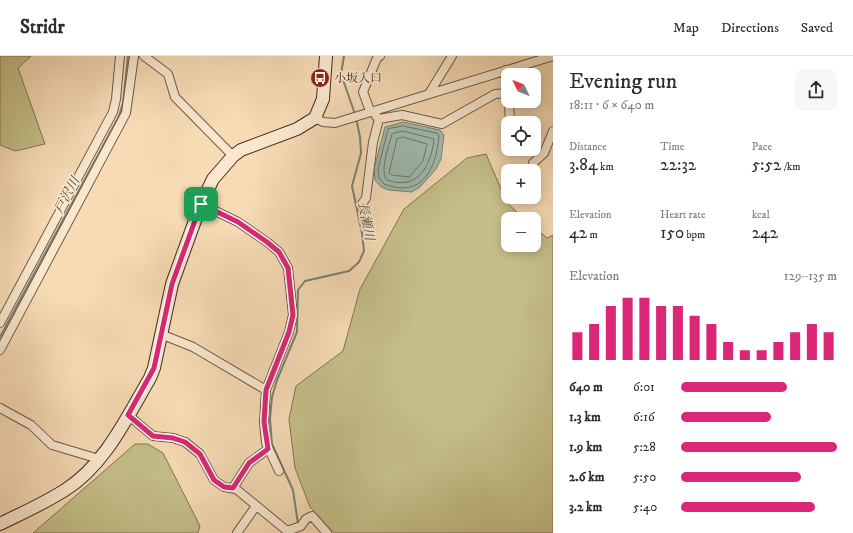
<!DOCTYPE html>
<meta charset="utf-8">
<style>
body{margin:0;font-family:"IM FELL DW Pica","Noto Serif JP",serif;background:#f7f7f7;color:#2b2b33;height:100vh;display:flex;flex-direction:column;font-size:15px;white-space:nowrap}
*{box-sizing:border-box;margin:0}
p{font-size:13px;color:#7c7c81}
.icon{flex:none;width:22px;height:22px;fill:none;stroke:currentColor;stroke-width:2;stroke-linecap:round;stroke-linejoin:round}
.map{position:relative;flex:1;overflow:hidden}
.drawer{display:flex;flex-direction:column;background:#fff;width:300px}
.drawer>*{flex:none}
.needle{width:26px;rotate:313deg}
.buttons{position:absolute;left:501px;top:12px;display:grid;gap:8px}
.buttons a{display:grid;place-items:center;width:40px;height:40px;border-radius:8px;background:#fff;box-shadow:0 2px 10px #0003;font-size:20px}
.pin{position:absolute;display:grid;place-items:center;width:34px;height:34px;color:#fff;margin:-17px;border-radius:8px;box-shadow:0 2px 6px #0006}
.round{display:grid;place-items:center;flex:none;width:42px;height:42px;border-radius:8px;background:#f7f7f7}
.overview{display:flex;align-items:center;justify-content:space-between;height:68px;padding:0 16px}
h1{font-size:22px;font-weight:600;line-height:30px}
.figures{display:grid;grid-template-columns:repeat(3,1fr);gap:6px;height:68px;padding:4px 16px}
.figures div{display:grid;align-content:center}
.figures b{font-size:17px;font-weight:600}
.figures small{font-size:11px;font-weight:400}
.figures p{font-size:11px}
.chart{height:112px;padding:8px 16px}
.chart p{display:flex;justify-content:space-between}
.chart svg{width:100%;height:72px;margin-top:4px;stroke:#db2777;stroke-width:6}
ul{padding:0 16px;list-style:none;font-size:13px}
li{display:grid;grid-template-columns:64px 48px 1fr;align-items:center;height:30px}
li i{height:10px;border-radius:5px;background:#db2777}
header{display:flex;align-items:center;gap:24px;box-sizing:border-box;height:56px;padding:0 20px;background:#fff;border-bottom:1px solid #e1e1e2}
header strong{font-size:19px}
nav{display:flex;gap:22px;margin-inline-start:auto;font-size:14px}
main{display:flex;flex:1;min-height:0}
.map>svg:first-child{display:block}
.green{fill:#c4be88;stroke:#847452}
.water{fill:#9dbbb0;stroke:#7a8175}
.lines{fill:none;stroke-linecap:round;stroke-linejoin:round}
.shore{stroke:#717366;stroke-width:1}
.stream{stroke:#7a8175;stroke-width:2}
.street-casing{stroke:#715743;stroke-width:10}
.secondary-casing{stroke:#452b1d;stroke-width:14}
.street{stroke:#f9e8cf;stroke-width:8}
.secondary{stroke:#f9e8cf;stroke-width:12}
.route-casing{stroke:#fff;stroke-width:8}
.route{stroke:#db2777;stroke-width:5}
.labels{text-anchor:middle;stroke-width:3.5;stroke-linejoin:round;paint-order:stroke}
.poi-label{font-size:12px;fill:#452b1d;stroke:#f9e8cf;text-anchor:start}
.water-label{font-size:13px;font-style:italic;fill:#5b4f42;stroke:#f9e8cf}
</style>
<header>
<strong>Stridr</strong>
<nav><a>Map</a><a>Directions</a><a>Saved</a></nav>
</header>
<main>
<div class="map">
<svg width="553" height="477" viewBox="0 0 553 477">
<rect width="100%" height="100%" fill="#f6dbb5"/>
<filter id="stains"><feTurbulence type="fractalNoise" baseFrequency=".005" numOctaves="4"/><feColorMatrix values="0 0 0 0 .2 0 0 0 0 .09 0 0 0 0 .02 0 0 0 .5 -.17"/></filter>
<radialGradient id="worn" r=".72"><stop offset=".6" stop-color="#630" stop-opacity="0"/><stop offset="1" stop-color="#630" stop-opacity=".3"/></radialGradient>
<path class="green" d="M 0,0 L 31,0 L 18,12 L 45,88 L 15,95 L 0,89 Z
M 486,98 L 507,147 L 525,163 L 508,163 L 508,189 L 534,189 L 534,171 L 547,182 L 553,179 L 553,477 L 334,477 L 310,451 L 295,412 L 289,363 L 296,330 L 343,295 L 360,233 L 404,153 L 467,102 Z
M 135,388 L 148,388 L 163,397 L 200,470 L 198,477 L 33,477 Z"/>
<path class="water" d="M 403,66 L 440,74 L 444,79 L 441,103 L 436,113 L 420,131 L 412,136 L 389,134 L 381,131 L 375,124 L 374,113 L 385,71 Z"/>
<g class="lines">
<path class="shore" d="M 403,70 L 437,77 L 439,80 C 436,113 422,143 384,128 L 379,122 L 378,113 L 388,73 Z
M 403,75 L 434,83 C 431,110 418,135 387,124 C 379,115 389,90 392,78 Z
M 403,81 L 427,88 L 423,105 L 409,121 L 392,119 L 389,117 L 397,83 Z"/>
<path class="stream" d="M 344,0 L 341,18 L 355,58
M 0,281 L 119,60 L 123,47 L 128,0
M 298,468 L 293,434 L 272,388 L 270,363 L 272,341 L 277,324 L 297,276 L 298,234 L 305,225 L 349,215 L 359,206 L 364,195 L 362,177 L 352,130 L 361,97 L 360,81 L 356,62"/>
<g class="street-casing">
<path id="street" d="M 144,0 L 168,18 L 175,41 L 233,100
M 506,14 L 508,30
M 430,36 L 452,0
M 509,45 L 510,67
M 370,55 L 363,36 L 377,2 L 380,0
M 315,62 L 323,66 L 335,67 L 553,0
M 379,63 L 402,59 L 442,68 L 495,38 L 508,37
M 533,107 L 544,97 L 553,75
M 201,148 L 238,166 L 267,186 L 279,196 L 288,212 L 293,259 L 289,276 L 266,334 L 264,366 L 266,387 L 279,415
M 364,157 L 362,148 L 366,142 L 373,86 L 379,63 L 376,60
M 0,267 L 113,56 L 116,43 L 120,0
M 163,279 L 193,291 L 266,334
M 0,294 L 126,57 L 134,0
M 0,352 L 31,369 L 52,389 L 99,403
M 128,359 L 153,380 L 173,382 L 185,386 L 200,398 L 214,424 L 224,431 L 236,433 L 286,474 L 287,477
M 233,432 L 249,407 L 268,393
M 287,475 L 301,470 L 306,463 L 312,460 L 327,477
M 237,477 L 256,450"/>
</g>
<g class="secondary-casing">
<path id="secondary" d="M 0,468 C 22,457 45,447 65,434 C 105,409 127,361 150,322 L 154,312 L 172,228 L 201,148 L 213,123 L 233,100 L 241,94 L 297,73 L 315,62 L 323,43 L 326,0"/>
</g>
<use href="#street" class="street"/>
<use href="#secondary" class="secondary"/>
</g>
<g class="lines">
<g class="route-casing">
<path id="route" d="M 201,148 L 238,166 L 267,186 L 279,196 L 288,212 L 293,259 L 289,276 L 266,334 L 264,366 L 268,393 L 249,407 L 233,432 L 224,431 L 214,424 L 200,398 L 185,386 L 173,382 L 153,380 L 128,359 L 154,312 L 172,228 Z"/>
</g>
<use href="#route" class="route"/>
</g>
<defs>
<g id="bus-disc" transform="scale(1)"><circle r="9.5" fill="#8f2418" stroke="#f9e8cf"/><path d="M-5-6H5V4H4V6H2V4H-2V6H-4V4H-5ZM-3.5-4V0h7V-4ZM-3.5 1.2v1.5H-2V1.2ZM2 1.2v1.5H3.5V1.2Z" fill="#fff"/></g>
</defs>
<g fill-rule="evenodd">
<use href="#bus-disc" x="320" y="22"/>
</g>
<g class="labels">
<g class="poi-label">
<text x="334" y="26">小坂入口</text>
</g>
<g class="water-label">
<text transform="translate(66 139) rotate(-62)" y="5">戸沢川</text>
<text transform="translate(367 165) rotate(79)" y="5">長瀬川</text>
</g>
</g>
<rect width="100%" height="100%" filter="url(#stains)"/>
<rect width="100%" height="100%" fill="url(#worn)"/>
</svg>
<div class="buttons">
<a><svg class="needle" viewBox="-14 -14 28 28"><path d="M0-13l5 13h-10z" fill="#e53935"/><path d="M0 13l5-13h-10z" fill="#7c7c81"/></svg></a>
<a><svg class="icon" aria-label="locate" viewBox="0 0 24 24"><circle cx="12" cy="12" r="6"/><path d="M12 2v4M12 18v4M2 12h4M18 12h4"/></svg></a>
<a>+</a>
<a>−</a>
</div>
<div class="pin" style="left:201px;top:148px;background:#1e9e55"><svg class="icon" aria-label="arrive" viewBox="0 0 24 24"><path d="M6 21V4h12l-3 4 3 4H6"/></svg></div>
</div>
<section class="drawer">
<div class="overview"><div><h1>Evening run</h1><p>18:11 · 6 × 640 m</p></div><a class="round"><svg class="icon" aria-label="share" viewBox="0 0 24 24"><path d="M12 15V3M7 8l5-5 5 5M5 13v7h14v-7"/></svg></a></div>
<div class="figures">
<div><p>Distance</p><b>3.84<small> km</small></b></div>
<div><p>Time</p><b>22:32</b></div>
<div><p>Pace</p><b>5:52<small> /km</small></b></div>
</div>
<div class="figures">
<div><p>Elevation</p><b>42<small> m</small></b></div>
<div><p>Heart rate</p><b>150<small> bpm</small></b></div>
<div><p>kcal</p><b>242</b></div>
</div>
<div class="chart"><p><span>Elevation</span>129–135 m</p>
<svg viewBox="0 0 160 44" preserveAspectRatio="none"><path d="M5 44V27M15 44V22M25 44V11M35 44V6M45 44V6M55 44V11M65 44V11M75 44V17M85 44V22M95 44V33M105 44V38M115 44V38M125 44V33M135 44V27M145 44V22M155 44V27"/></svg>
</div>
<ul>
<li><b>640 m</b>6:01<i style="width:68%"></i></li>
<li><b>1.3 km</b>6:16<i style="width:58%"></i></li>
<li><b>1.9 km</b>5:28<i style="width:100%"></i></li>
<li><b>2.6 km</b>5:50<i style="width:77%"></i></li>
<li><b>3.2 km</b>5:40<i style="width:86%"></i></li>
</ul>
</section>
</main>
